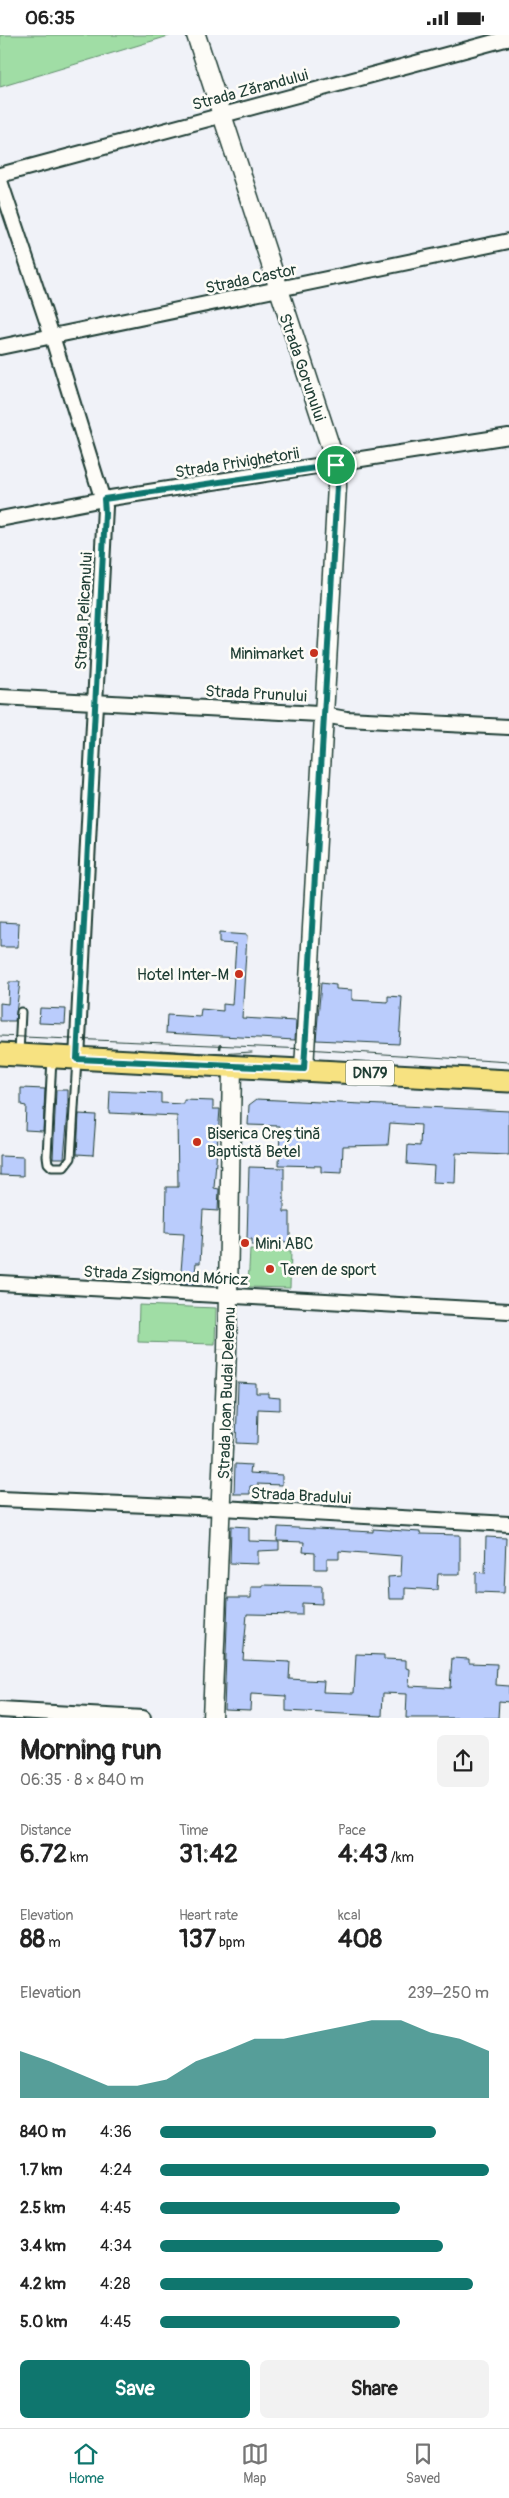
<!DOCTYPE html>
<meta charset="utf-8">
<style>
body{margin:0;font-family:Pangolin,sans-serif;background:#f2f2f2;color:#222;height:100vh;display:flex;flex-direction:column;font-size:19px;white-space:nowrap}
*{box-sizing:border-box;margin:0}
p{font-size:16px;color:#767676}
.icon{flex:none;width:28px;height:28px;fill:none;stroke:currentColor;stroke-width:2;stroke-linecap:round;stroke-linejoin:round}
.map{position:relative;height:1683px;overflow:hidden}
.sheet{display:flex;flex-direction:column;background:#fff;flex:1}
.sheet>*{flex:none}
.pin{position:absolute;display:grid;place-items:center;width:42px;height:42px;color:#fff;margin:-21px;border:2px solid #fff;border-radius:50%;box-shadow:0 1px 5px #0007}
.round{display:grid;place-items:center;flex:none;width:52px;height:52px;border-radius:8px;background:#f2f2f2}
.head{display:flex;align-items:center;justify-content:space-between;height:85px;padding:0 20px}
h1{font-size:28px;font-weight:700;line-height:38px}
.figures{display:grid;grid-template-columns:repeat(3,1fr);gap:8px;height:85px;padding:5px 20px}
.figures div{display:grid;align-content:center}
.figures b{font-size:25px;font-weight:700}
.figures small{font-size:14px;font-weight:400}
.figures p{font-size:14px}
.chart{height:140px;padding:10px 20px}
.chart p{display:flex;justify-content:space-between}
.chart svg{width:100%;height:90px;margin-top:5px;fill:#0f766e;opacity:.7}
.cta{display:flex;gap:10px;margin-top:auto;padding:10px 20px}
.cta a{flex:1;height:58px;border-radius:8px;background:#0f766e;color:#fff;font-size:20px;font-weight:700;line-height:58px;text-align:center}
.cta a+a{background:#f2f2f2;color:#222}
ul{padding:0 20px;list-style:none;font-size:16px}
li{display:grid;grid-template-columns:80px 60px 1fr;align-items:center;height:38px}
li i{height:12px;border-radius:6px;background:#0f766e}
.status{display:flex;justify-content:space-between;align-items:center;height:35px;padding:0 25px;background:#fff;direction:ltr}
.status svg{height:14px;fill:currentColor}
.tab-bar{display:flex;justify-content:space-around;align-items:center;height:70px;border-top:1px solid #e0e0e0;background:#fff;font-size:14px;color:#767676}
.tab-bar a{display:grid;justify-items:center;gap:2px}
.tab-bar .current{color:#0f766e}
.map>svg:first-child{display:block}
.green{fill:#a0dda5;stroke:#608d6c}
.building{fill:#baccfc;stroke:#1f3d34}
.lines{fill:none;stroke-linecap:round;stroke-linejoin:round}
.service-casing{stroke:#1f3d34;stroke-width:11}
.minor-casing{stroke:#1f3d34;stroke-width:18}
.tertiary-casing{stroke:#1f3d34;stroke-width:21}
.primary-casing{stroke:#1f3d34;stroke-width:25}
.path{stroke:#1f3d34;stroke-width:2.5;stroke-dasharray:5 4;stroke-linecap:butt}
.service{stroke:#fdfcf7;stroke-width:7}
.minor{stroke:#fdfcf7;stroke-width:14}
.tertiary{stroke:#fdfcf7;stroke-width:18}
.primary{stroke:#f7e281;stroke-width:21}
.tram{stroke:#1f3d34;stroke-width:1}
.route-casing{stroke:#fff;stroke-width:10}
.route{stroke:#0f766e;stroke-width:6}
.poi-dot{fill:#c8321e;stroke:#fdfcf7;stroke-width:2}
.labels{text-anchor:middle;stroke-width:5;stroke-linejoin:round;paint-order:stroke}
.shield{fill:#fdfcf7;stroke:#62766e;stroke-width:1}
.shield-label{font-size:15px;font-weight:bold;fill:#1f3d34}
.street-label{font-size:16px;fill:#1f3d34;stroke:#fdfcf7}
.poi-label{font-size:16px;fill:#1f3d34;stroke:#fdfcf7;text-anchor:start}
</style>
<div class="status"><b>06:35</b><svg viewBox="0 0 49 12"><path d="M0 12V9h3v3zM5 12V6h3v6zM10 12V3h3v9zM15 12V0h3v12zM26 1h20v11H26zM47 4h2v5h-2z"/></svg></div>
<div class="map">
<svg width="509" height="1683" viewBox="0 0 509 1683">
<rect width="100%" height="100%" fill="#f0f2f8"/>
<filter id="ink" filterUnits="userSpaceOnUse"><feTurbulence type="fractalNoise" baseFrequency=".02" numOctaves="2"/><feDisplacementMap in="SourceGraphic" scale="10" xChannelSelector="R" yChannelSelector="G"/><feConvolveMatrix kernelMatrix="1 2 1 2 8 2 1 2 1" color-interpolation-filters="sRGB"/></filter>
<g filter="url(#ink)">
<path class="green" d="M 0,0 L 172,0 L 0,52 Z
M 250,1214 L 291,1216 L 290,1253 L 248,1252 Z
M 139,1270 L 216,1273 L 215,1309 L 138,1307 Z"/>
<path class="building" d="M 0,887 L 19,888 L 18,912 L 0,912 Z
M 219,898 L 247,900 L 242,983 L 296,986 L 295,1005 L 166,998 L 167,980 L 200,982 L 201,974 L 223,976 L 223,969 L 232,970 L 236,909 L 219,908 Z
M 9,947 L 20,947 L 15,986 L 0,986 L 0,968 L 8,969 Z
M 321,948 L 336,950 L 336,954 L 352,955 L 352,965 L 388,967 L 388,961 L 402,962 L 399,1009 L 316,1005 Z
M 40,973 L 66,974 L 65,989 L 39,988 Z
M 21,1053 L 45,1054 L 43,1096 L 25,1095 L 26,1071 L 21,1070 Z
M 56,1055 L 68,1055 L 68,1078 L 64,1123 L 53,1123 Z
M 110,1056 L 161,1058 L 161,1068 L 184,1069 L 184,1065 L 213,1066 L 213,1074 L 220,1074 L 214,1153 L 219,1154 L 218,1176 L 203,1175 L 200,1228 L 196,1228 L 194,1250 L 180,1249 L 184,1199 L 165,1198 L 166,1152 L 178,1152 L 177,1081 L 109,1078 Z
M 257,1064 L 509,1076 L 509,1120 L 456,1118 L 455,1148 L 433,1147 L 434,1131 L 407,1129 L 408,1110 L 420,1111 L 421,1090 L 390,1088 L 388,1110 L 343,1111 L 342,1138 L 321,1137 L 321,1131 L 279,1130 L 280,1091 L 248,1090 L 249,1070 Z
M 79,1079 L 96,1080 L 93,1120 L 77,1119 Z
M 0,1121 L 23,1122 L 23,1141 L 0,1140 Z
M 249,1132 L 284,1133 L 284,1177 L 290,1177 L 290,1207 L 262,1206 L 262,1211 L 252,1210 L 252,1204 L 247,1204 Z
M 238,1348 L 256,1349 L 256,1358 L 268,1358 L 268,1362 L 280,1363 L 280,1375 L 258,1374 L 257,1409 L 236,1408 Z
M 235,1429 L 251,1430 L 250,1438 L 282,1440 L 282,1450 L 257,1449 L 257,1451 L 250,1451 L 250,1459 L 234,1459 Z
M 231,1491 L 249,1492 L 249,1506 L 279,1507 L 279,1515 L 258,1516 L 258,1529 L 230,1528 Z
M 278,1492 L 373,1497 L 373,1494 L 420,1497 L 420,1499 L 460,1500 L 460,1539 L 438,1539 L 437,1555 L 405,1553 L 405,1564 L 389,1564 L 388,1542 L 401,1541 L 402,1521 L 339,1516 L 339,1524 L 327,1524 L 327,1534 L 315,1534 L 315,1518 L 303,1517 L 304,1507 L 277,1506 Z
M 486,1502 L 506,1503 L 504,1558 L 476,1557 L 476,1537 L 485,1538 Z
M 263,1550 L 322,1551 L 322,1569 L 302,1568 L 302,1580 L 247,1579 L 243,1625 L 290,1627 L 289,1644 L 324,1646 L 323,1657 L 354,1658 L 356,1619 L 384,1620 L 384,1624 L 406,1625 L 406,1633 L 410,1634 L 409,1651 L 450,1653 L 452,1623 L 469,1624 L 469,1628 L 497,1629 L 496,1650 L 509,1651 L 509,1667 L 499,1666 L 498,1683 L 406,1683 L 407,1659 L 383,1658 L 382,1681 L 286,1676 L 286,1661 L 251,1659 L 250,1675 L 224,1674 L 228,1563 L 251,1563 L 251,1552 L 263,1552 Z"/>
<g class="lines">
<g class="service-casing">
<path id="service" d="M 19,1018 L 21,977
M 52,1023 L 47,1121 L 48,1128 L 52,1132 L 64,1132 L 71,1123 L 77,1024"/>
</g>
<g class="minor-casing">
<path id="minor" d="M 0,140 L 509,3
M 0,146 L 52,301 L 105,472 L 77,1024
M 0,312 L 509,206
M 0,484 L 104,464 L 509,401
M 0,662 L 319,679 L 346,684 L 509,692
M 0,1248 L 509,1276
M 0,1464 L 222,1473 L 509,1489
M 0,1675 L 143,1683"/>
</g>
<g class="tertiary-casing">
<path id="tertiary" d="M 196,0 L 336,429 L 337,451 L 304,1034
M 212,1683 L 227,1315 L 232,1032"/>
</g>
<g class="primary-casing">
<path id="primary" d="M 0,1019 L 509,1046"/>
</g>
<path class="path" d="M 220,1014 L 221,1006"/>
<use href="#service" class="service"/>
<use href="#minor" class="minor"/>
<use href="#tertiary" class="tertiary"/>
<use href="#primary" class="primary"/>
<path class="tram" d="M 0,1001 L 306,1014 L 509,1027
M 160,1015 L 220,1019 L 252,1017"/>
</g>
</g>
<g class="lines" filter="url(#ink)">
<g class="route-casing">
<path id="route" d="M 336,430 L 337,451 L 304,1034 L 77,1024 L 105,478 L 104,464 Z"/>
</g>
<use href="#route" class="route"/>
</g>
<g class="poi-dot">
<circle cx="314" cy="618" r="5"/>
<circle cx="239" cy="939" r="5"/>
<circle cx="197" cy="1107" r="5"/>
<circle cx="245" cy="1208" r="5"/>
<circle cx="270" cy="1234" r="5"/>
</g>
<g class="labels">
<rect class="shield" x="346" y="1025.5" width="48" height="25" rx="4"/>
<g class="shield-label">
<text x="370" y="1043">DN79</text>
</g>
<g class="street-label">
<text transform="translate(250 54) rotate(-15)" y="6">Strada Zărandului</text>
<text transform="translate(251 243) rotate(-12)" y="6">Strada Castor</text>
<text transform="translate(303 332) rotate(71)" y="6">Strada Gorunului</text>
<text transform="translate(237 427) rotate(-9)" y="6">Strada Privighetorii</text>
<text transform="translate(83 576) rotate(-87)" y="6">Strada Pelicanului</text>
<text transform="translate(256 658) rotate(3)" y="6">Strada Prunului</text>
<text transform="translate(166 1240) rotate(3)" y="6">Strada Zsigmond Móricz</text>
<text transform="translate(226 1358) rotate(-88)" y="6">Strada Ioan Budai Deleanu</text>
<text transform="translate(301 1460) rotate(3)" y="6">Strada Bradului</text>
</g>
<g class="poi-label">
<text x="304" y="624" text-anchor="end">Minimarket</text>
<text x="229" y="945" text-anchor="end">Hotel Inter-M</text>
<text x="207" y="1104">Biserica Creștină<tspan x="207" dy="18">Baptistă Betel</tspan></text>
<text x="255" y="1214">Mini ABC</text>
<text x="280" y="1240">Teren de sport</text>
</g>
</g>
</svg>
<div class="pin" style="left:336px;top:430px;background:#1e9e55"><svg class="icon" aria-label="arrive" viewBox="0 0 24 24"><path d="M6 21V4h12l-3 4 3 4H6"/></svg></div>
</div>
<section class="sheet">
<div class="head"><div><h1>Morning run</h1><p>06:35 · 8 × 840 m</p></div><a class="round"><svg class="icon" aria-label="share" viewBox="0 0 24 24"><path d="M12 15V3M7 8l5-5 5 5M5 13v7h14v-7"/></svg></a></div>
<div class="figures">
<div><p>Distance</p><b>6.72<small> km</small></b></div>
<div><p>Time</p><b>31:42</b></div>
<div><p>Pace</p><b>4:43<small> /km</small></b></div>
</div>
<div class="figures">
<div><p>Elevation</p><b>88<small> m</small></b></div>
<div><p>Heart rate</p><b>137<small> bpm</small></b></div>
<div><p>kcal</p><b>408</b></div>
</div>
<div class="chart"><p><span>Elevation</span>239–250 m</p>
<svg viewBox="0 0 160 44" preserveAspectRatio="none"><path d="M0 44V21L10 26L20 32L30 38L40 38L50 35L60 26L70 21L80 15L90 15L100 12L110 9L120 6L130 6L140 12L150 15L160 21V44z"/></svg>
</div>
<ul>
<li><b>840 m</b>4:36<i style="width:84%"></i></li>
<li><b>1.7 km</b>4:24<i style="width:100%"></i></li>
<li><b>2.5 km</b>4:45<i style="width:73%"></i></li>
<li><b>3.4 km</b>4:34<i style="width:86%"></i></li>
<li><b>4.2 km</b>4:28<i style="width:95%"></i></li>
<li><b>5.0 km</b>4:45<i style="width:73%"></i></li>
</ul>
<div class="cta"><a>Save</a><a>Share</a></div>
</section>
<nav class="tab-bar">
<a class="current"><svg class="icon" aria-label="home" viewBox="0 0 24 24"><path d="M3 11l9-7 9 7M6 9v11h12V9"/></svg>Home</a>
<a><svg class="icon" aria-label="map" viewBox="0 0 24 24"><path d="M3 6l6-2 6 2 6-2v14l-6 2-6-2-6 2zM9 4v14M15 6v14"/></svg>Map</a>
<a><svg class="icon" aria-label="saved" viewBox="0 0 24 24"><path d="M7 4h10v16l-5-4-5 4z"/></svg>Saved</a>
</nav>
